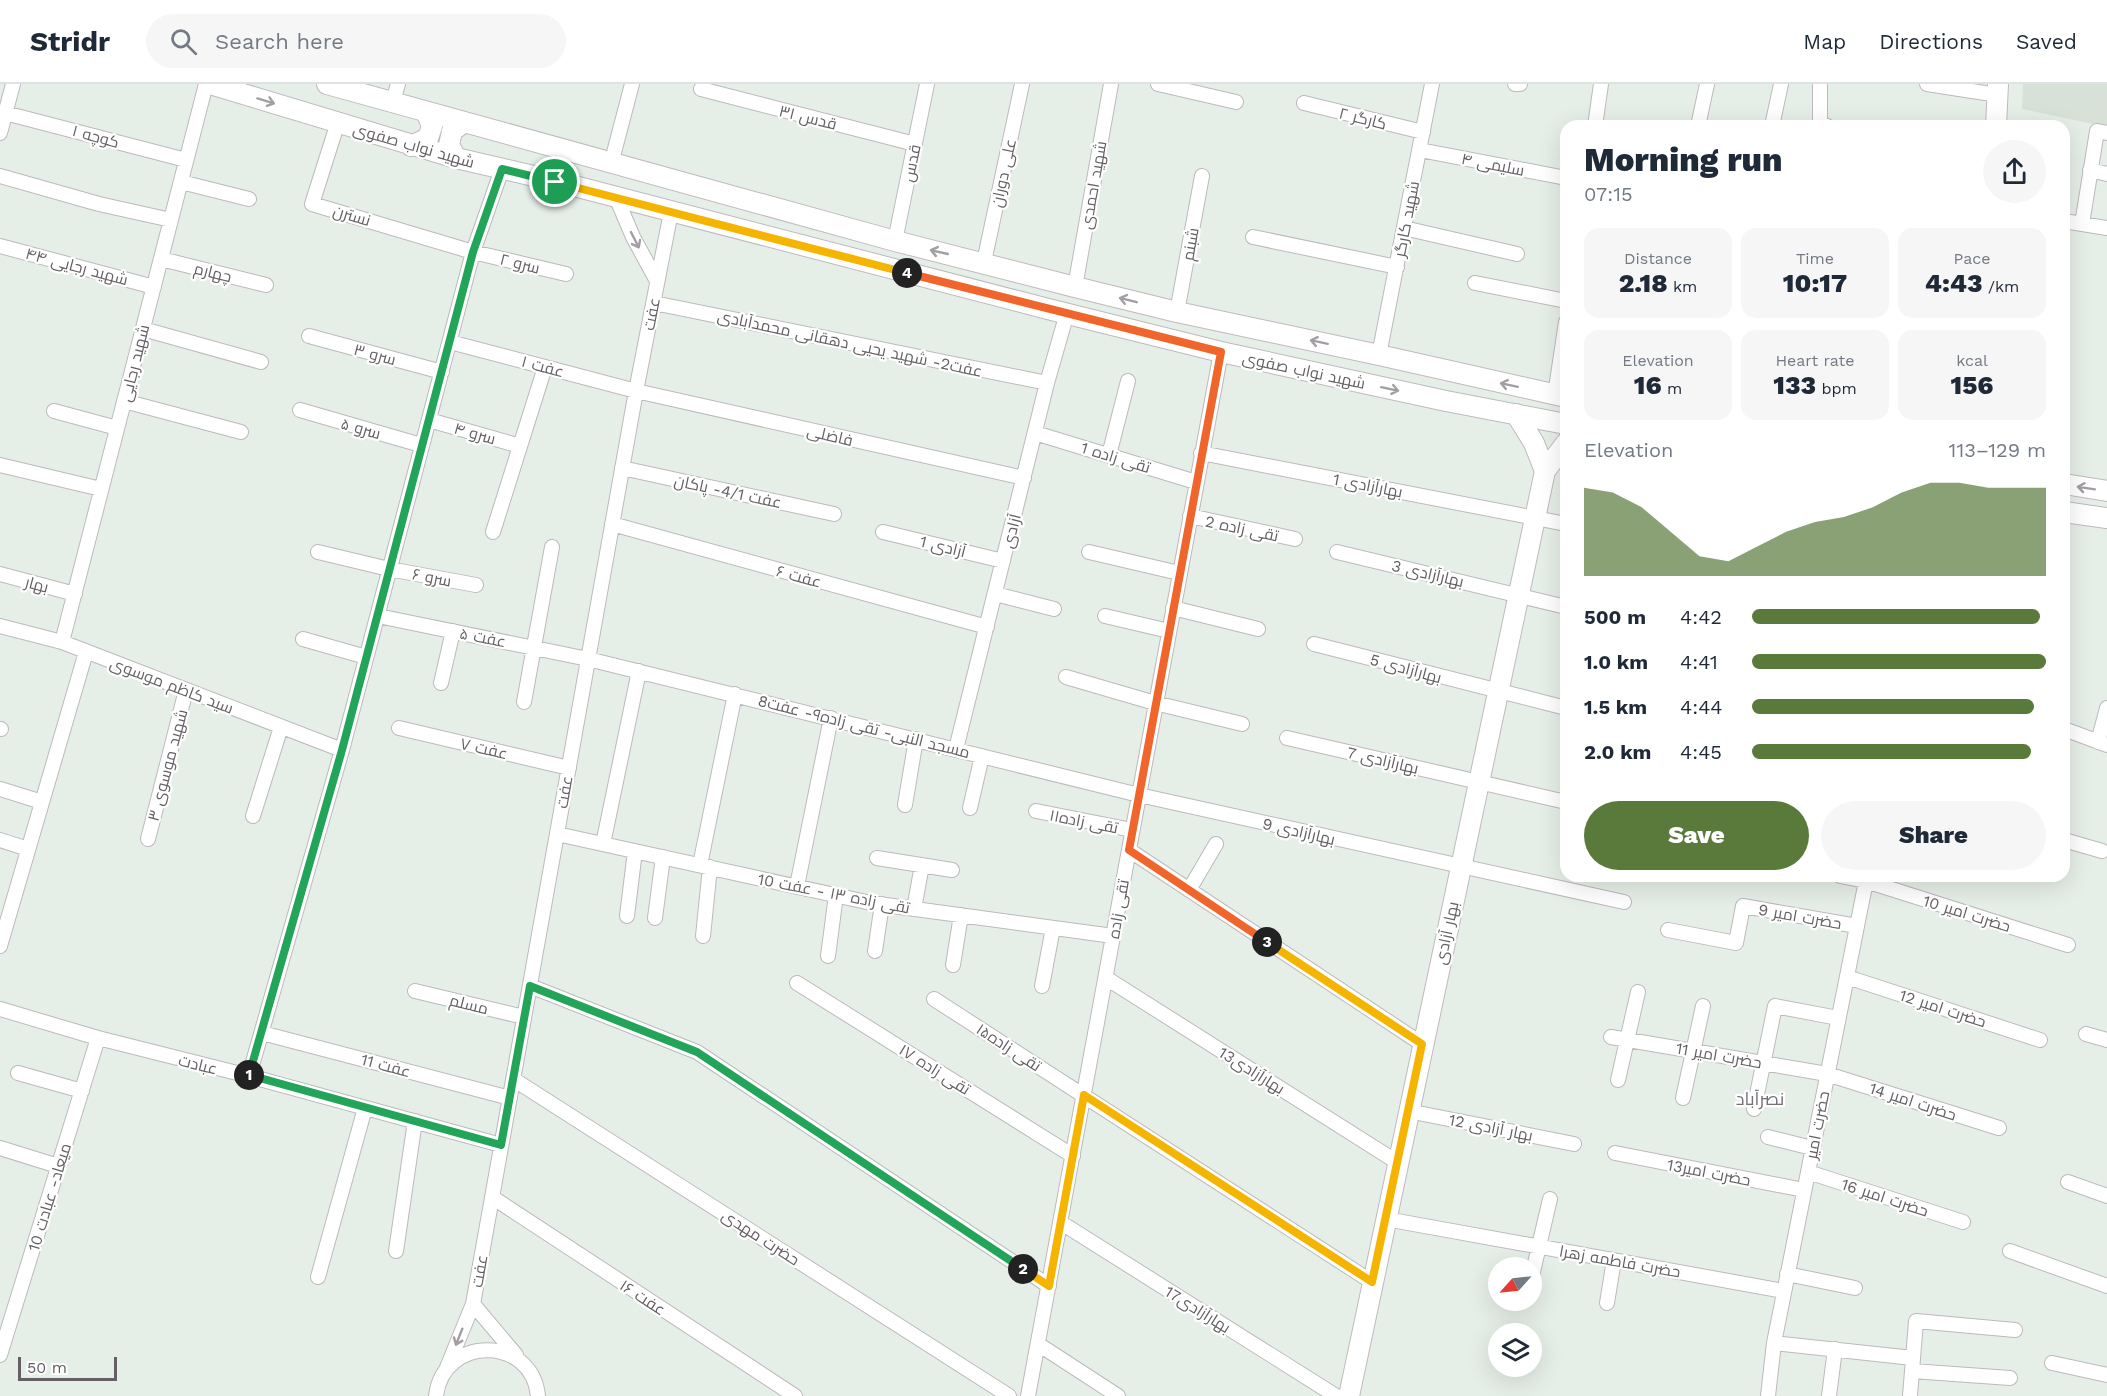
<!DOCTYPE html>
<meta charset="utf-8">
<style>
body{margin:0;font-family:"Work Sans",Cairo,sans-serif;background:#f6f6f7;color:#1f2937;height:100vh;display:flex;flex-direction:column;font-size:22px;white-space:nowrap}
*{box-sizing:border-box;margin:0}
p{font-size:20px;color:#747a83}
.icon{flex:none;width:33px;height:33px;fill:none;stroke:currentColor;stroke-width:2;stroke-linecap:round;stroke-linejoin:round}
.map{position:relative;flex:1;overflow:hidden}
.side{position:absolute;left:1560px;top:36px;width:510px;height:762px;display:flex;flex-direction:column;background:#fff;border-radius:18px;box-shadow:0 6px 24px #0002}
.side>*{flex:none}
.needle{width:39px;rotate:243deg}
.buttons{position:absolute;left:1488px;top:1173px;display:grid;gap:12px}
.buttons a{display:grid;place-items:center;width:54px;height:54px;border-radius:50%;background:#fff;box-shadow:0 6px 24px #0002;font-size:30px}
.scale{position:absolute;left:18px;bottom:15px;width:99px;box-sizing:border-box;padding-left:6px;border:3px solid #645e65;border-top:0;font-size:16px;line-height:21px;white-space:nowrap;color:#645e65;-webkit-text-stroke:4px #fff;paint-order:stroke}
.pin{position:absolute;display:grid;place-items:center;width:51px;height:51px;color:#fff;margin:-26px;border:3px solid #fff;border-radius:50%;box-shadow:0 2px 6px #0007}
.km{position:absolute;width:30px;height:30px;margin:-15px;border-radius:50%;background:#222;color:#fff;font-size:16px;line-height:30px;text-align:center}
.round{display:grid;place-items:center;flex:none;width:63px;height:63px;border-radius:32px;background:#f6f6f7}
.overview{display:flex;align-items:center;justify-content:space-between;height:102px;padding:0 24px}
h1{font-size:33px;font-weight:800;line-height:45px}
.figures{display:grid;grid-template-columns:repeat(3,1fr);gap:9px;height:102px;padding:6px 24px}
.figures div{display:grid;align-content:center;border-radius:15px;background:#f6f6f7;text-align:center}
.figures b{font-size:26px;font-weight:800}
.figures small{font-size:16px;font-weight:400}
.figures p{font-size:16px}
.chart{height:168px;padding:12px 24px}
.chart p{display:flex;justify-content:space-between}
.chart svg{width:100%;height:108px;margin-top:6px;fill:#5a7a3b;opacity:.7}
.primary-button{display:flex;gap:12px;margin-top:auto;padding:12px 24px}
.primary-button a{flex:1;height:69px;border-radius:36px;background:#5a7a3b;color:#fff;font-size:24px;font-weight:800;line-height:69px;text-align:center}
.primary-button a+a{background:#f6f6f7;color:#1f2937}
ul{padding:0 24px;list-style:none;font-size:20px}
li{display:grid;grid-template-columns:96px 72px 1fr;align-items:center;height:45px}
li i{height:15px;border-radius:8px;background:#5a7a3b}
header{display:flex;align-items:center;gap:36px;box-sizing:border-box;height:84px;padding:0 30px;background:#fff;border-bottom:2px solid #e0e1e3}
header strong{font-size:28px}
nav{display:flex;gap:33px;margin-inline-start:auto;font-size:21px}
.search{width:420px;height:54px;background:#f6f6f7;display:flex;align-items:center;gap:15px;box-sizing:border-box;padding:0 21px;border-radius:33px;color:#747a83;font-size:22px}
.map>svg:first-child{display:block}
.education{fill:#d7e1d8}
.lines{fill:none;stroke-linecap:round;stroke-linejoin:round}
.street-casing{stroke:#beb8bf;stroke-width:16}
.secondary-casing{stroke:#c0b9c0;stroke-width:22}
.street{stroke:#fff;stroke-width:14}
.secondary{stroke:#fff;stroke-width:20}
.oneway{stroke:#a29ea3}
.split-1-casing{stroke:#fff;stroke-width:12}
.split-2-casing{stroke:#fff;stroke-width:12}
.split-3-casing{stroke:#fff;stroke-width:12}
.split-4-casing{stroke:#fff;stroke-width:12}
.split-5-casing{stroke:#fff;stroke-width:12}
.split-1{stroke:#22a559;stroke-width:8}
.split-2{stroke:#22a559;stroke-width:8}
.split-3{stroke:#f5b400;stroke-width:8}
.split-4{stroke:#f0652b;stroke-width:8}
.split-5{stroke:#f5b400;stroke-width:8}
.labels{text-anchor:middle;stroke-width:4.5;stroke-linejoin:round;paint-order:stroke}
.street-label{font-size:16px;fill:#645e65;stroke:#fff}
.neighbourhood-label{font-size:18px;fill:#756f77;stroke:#fff}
</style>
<header>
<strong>Stridr</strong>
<div class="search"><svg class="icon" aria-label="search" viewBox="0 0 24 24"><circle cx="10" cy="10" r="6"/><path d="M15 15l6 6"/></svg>Search here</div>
<nav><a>Map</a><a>Directions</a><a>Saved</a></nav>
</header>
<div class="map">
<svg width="2107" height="1312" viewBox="0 0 2107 1312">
<rect width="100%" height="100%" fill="#e6efe7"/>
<path class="education" d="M 2023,0 L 2107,0 L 2107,43 L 2022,25 Z"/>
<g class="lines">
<g class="street-casing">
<path id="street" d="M 1158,0 L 1236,18
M 1515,0 L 1520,0
M 1820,0 L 1820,38 L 1827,42
M 1927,0 L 1998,11
M 701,5 L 915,60
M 393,17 L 398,0
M 1304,19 L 1423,48
M 5,29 L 186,76
M 338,38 L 312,120 L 473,168 L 566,190
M 1595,42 L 1601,0
M 1698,42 L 1707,0
M 1772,42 L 1781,0
M 0,49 L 13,0
M 1420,66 L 1566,94
M 611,80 L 632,0
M 2090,86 L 2107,90
M 0,92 L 99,120 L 171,136
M 181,98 L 249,115
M 616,113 L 633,153 L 657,197
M 2064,137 L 2107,144
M 2082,140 L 2097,47 L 2107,49
M 1404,144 L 1517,170
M 1253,153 L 1397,183
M 895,157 L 927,0
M 0,162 L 154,203
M 161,175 L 266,201
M 984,178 L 1022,0
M 1475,199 L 1566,217
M 1075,203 L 1111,0
M 654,219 L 1047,299
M 1177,228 L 1202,92
M 143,245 L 261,278
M 309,252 L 442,288
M 450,258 L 636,307 L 1024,394
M 1379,271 L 1432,0
M 1555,311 L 1566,238
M 124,317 L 241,348
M 300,326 L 421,361
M 54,327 L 117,344
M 429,336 L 520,362
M 1035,349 L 1196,398
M 1201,369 L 1566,440
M 1109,371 L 1128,297
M 0,381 L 101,405
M 622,384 L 834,430
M 1190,432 L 1295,455
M 612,440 L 987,543
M 493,448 L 545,283
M 883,448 L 1003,477
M 318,468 L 389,485 L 476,501
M 1089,468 L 1179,489
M 1337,468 L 1566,523
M 0,490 L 75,510
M 995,510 L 1054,525
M 1173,524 L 1258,545
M 378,532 L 588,575 L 1139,711 L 1624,818
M 1105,532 L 1169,547
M 0,542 L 62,558 L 342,666
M 303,555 L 366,573
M 62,558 L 206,0
M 1314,560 L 1566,624
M 1066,593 L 1155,619 L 1242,640
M 441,599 L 453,547
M 524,618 L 552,463
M 399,644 L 569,684
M 0,645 L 1,645
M 2064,645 L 2107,661
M 1287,654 L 1566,718
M 2098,658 L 2107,624
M 956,665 L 1047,299 L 1067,229
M 0,705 L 42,718
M 905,721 L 916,655
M 970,724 L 982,672
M 1036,727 L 1132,746
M 253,732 L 281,643
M 557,750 L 871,819 L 1113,852
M 148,755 L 186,606
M 0,756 L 28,765
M 2064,756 L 2102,767
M 603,760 L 639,587
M 1129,766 L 1422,960
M 877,774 L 952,786
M 700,781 L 735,610
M 1866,797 L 2068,861
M 797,802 L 831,634
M 1189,806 L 1216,760
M 914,825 L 922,781
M 627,832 L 635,767
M 655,834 L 663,773
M 1668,846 L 1736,859 L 1743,822 L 1857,842
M 703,852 L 710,783
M 0,862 L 86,568
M 875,867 L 882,820
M 828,872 L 836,811
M 953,881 L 961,831
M 1847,893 L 2040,956
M 1106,894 L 1397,1078
M 797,899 L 1073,1072
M 530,902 L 697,968 L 1049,1202
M 1042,902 L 1053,844
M 415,907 L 524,933
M 934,915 L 1372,1198
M 0,925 L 98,954 L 249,992 L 501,1061
M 262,949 L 510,1014
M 2086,950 L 2107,956
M 1611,953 L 1827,990 L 1999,1044
M 18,989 L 82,1007
M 249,992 L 342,666 L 473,168 L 502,85
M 513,995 L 1009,1312
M 1618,996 L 1638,908
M 1683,1014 L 1703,922
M 1754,1025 L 1775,922 L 1838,934
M 1408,1027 L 1574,1060
M 1768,1053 L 1812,1064
M 0,1064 L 58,1082
M 1615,1069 L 1804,1106
M 1808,1088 L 1963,1138
M 2068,1098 L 2107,1112
M 492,1113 L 795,1312
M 1386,1135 L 1784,1207
M 1060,1138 L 1336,1312
M 396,1167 L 415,1037
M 2010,1167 L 2107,1202
M 1787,1190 L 1855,1204
M 1532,1192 L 1550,1115
M 318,1193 L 365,1024
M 1607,1219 L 1614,1176
M 473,1220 L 516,1271
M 1774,1259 L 1913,1274
M 1038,1260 L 1118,1312
M 0,1271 L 98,954
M 2052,1279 L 2107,1291
M 446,1286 L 473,1220 L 636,307 L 671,128
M 1912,1287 L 2010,1294
M 436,1312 C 443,1251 532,1251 538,1312
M 1028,1312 L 1221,268
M 1768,1312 L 1774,1259 L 1866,797 L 1840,792
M 1829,1312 L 1835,1265
M 1910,1312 L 1916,1237 L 2015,1246"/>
</g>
<g class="secondary-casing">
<path id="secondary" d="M 210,0 L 456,74 L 555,97 L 1048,225 L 1221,268 L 1446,317 L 1566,340
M 327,0 L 895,157 L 1075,203 L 1177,228 L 1379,271 L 1566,313
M 1996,42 L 1998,0
M 411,62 L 428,54 L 432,42 L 426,28
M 456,74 L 449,61 L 452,47 L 463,39
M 1516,330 L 1534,359 L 1545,387
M 2064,400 L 2107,407
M 2064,428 L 2107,434
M 1349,1312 L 1545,387 L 1566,359"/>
</g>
<use href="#street" class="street"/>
<use href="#secondary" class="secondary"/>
</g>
<defs><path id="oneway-shaft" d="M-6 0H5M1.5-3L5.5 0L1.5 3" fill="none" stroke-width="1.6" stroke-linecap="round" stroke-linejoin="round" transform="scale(1.5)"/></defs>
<g class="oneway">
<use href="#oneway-shaft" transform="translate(266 17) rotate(17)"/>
<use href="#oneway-shaft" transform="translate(635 156) rotate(63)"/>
<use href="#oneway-shaft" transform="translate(939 168) rotate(-167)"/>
<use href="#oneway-shaft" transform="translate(1128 216) rotate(-166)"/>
<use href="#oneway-shaft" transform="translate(1319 258) rotate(-168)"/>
<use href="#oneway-shaft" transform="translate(1509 301) rotate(-168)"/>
<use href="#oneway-shaft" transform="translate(1390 305) rotate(12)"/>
<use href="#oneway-shaft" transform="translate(2086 404) rotate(-171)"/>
<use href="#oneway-shaft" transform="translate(459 1253) rotate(112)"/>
</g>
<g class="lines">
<g class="split-1-casing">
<path id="split-1" d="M 249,991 L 342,666 L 473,168 L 502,85 L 555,98"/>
</g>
<g class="split-2-casing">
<path id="split-2" d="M 249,991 L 501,1061 L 530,902 L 697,968 L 1023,1185"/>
</g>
<g class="split-3-casing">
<path id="split-3" d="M 1023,1185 L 1049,1202 L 1084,1011 L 1372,1198 L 1422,960 L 1267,858"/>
</g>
<g class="split-4-casing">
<path id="split-4" d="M 907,189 L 1221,268 L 1129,766 L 1267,858"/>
</g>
<g class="split-5-casing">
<path id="split-5" d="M 555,98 L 907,189"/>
</g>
<use href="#split-1" class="split-1"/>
<use href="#split-2" class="split-2"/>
<use href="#split-3" class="split-3"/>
<use href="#split-4" class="split-4"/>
<use href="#split-5" class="split-5"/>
</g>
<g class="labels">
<g class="street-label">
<text transform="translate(808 33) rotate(14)" y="6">قدس ۳۱</text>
<text transform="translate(1363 34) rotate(14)" y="6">کارگر ۲</text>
<text transform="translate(96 52) rotate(15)" y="6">کوچه ۱</text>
<text transform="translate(414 61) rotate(16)" y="6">شهید نواب صفوی</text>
<text transform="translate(911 79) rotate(-78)" y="6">قدس</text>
<text transform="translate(1493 80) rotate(11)" y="6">سلیمی ۴</text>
<text transform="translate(1003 89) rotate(-78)" y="6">علی دوران</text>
<text transform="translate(1093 101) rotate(-80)" y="6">شهید احمدی</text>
<text transform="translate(352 131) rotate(17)" y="6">نسترن</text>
<text transform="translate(1406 135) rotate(-79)" y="6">شهید کارگر</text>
<text transform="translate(1190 160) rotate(-80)" y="6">شبنم</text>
<text transform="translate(520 179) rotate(14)" y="6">سرو ۲</text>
<text transform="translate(77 182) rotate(15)" y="6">شهید رجایی ۴۴</text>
<text transform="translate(213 188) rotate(14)" y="6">چهارم</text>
<text transform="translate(651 230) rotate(-79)" y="6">عفت</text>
<text transform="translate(850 259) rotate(12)" y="6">عفت2- شهید یحیی دهقانی محمدآبادی</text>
<text transform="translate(375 270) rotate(15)" y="6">سرو ۳</text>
<text transform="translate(134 279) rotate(-76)" y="6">شهید رجایی</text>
<text transform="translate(543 282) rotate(15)" y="6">عفت ۱</text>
<text transform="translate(1304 286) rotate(12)" y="6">شهید نواب صفوی</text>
<text transform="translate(361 344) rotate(16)" y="6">سرو ۵</text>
<text transform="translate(475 349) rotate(16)" y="6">سرو ۴</text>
<text transform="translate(830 351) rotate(13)" y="6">فاضلی</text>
<text transform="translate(1116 373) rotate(17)" y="6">تقی زاده 1</text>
<text transform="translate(1368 401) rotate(11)" y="6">بهارآزادی 1</text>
<text transform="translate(728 407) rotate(12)" y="6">عفت 4/1- پاکان</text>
<text transform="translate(1242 444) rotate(12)" y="6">تقی زاده 2</text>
<text transform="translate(1011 447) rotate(-76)" y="6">آزادی</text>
<text transform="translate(943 462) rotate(14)" y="6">آزادی 1</text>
<text transform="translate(1428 489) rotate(13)" y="6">بهارآزادی 3</text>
<text transform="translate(799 492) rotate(15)" y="6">عفت ۶</text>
<text transform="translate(432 493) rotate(11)" y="6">سرو ۶</text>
<text transform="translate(37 500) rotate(15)" y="6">بهار</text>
<text transform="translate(483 553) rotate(11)" y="6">عفت ۵</text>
<text transform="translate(1406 584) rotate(15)" y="6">بهارآزادی 5</text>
<text transform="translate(172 601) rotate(21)" y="6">سید کاظم موسوی</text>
<text transform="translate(864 642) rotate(14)" y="6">مسجد النبی- تقی زاده۹- عفت8</text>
<text transform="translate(484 664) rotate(13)" y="6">عفت ۷</text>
<text transform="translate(1383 676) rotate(13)" y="6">بهارآزادی 7</text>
<text transform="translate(167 681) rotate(-75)" y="6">شهید موسوی ۳</text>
<text transform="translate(564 708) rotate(-80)" y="6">عفت</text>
<text transform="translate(1084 737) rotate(11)" y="6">تقی زاده۱۱</text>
<text transform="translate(1299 747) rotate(13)" y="6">بهارآزادی 9</text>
<text transform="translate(834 809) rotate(11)" y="6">تقی زاده ۱۳ - عفت 10</text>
<text transform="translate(1118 825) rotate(-80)" y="6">تقی زاده</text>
<text transform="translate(1967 829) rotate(17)" y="6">حضرت امیر 10</text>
<text transform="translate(1800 832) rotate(10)" y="6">حضرت امیر 9</text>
<text transform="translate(1446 849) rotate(-78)" y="6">بهار آزادی</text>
<text transform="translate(469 920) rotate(14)" y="6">مسلم</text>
<text transform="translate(1943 924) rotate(18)" y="6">حضرت امیر 12</text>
<text transform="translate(1009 963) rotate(33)" y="6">تقی زاده۱۵</text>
<text transform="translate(1719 971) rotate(10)" y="6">حضرت امیر 11</text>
<text transform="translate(198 980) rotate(14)" y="6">عبادت</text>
<text transform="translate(386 981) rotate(15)" y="6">عفت 11</text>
<text transform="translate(935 985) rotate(32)" y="6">تقی زاده ۱۷</text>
<text transform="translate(1252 986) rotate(32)" y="6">بهارآزادی13</text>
<text transform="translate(1913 1017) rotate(18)" y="6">حضرت امیر 14</text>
<text transform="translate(1817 1041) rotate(-79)" y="6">حضرت امیر</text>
<text transform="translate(1491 1043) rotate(11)" y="6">بهار آزادی 12</text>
<text transform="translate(1709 1088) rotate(11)" y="6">حضرت امیر13</text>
<text transform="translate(49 1113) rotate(-73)" y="6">میعاد- عبادت 10</text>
<text transform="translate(1885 1113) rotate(18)" y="6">حضرت امیر 16</text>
<text transform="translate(761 1153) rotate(33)" y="6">حضرت مهدی</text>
<text transform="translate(1620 1177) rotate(10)" y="6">حضرت فاطمه زهرا</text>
<text transform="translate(479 1187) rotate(-80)" y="6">عفت</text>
<text transform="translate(643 1213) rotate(33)" y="6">عفت ۱۶</text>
<text transform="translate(1198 1225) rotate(32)" y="6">بهارآزادی17</text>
</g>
<g class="neighbourhood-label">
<text x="1760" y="1021">نصرآباد</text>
</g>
</g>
</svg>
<div class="buttons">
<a><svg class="needle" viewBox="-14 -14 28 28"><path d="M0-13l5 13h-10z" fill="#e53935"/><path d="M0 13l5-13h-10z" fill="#747a83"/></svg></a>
<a><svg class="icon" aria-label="layers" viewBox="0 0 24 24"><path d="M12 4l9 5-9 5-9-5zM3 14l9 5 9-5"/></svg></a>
</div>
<div class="scale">50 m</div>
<div class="pin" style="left:555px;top:98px;background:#1e9e55"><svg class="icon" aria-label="arrive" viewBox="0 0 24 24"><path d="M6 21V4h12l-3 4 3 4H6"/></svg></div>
<b class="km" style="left:249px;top:991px">1</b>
<b class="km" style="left:1023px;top:1185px">2</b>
<b class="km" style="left:1267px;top:858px">3</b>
<b class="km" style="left:907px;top:189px">4</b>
<section class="side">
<div class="overview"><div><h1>Morning run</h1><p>07:15</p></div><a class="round"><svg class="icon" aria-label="share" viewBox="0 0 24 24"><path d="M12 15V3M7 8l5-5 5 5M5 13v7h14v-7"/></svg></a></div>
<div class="figures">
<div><p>Distance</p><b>2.18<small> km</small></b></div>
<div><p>Time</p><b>10:17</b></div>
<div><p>Pace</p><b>4:43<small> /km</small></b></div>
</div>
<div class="figures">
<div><p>Elevation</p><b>16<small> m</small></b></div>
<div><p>Heart rate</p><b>133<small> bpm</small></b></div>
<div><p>kcal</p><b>156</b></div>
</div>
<div class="chart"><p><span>Elevation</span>113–129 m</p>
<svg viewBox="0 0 160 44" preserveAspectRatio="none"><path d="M0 44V8L10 10L20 16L30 26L40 36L50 38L60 32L70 26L80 22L90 20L100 16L110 10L120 6L130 6L140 8L150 8L160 8V44z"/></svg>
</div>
<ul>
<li><b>500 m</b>4:42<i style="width:98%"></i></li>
<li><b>1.0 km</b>4:41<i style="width:100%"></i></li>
<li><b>1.5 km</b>4:44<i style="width:96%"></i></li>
<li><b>2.0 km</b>4:45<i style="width:95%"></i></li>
</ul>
<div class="primary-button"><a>Save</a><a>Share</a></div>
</section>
</div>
